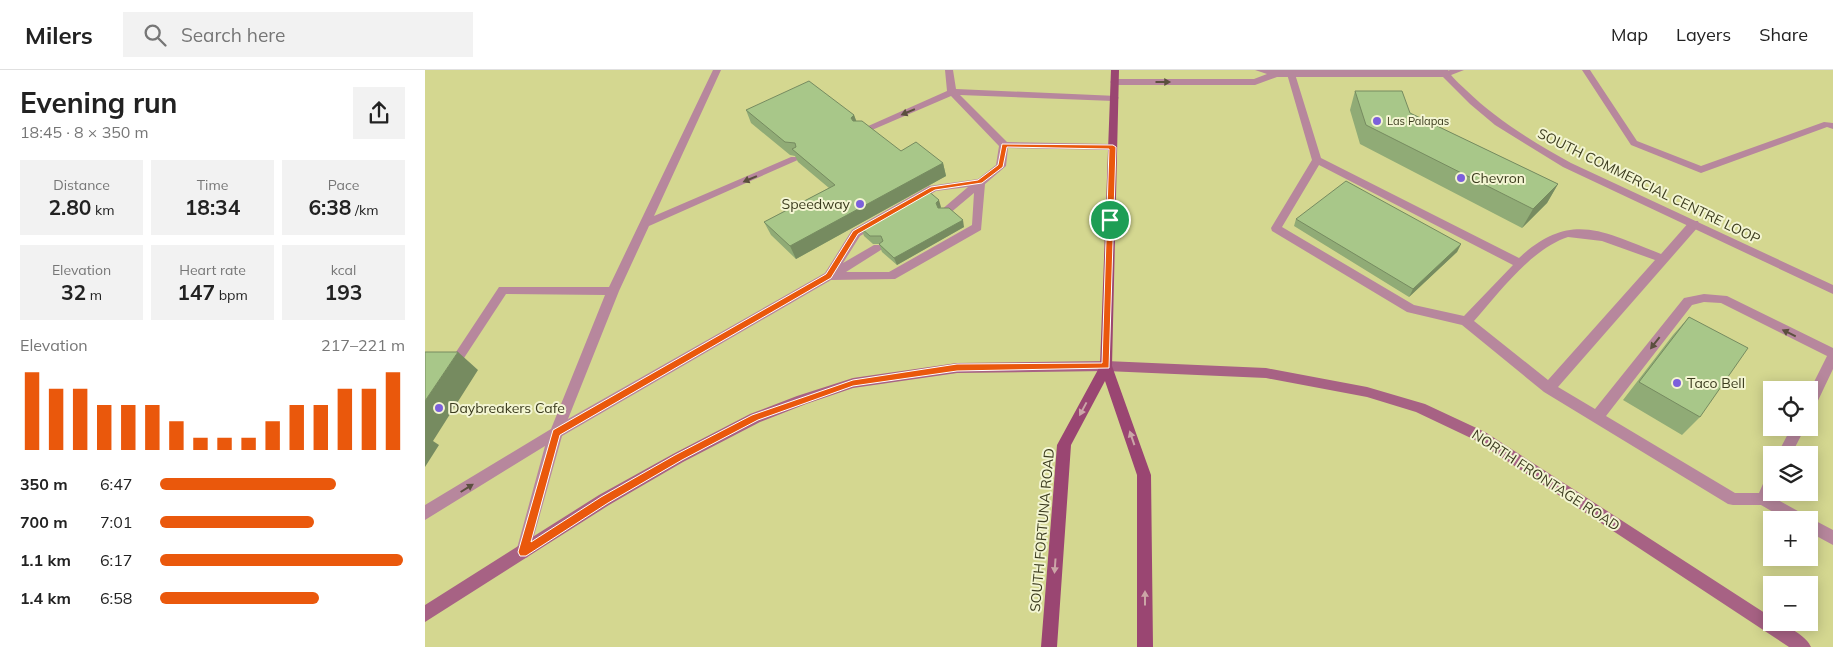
<!DOCTYPE html>
<meta charset="utf-8">
<style>
body{margin:0;font-family:Mulish,sans-serif;background:#f2f2f2;color:#222;height:100vh;display:flex;flex-direction:column;font-size:19px;white-space:nowrap}
*{box-sizing:border-box;margin:0}
p{font-size:16px;color:#767676}
.icon{flex:none;width:28px;height:28px;fill:none;stroke:currentColor;stroke-width:2;stroke-linecap:round;stroke-linejoin:round}
.map{position:relative;flex:1;overflow:hidden}
.details{display:flex;flex-direction:column;background:#fff;width:425px}
.details>*{flex:none}
.buttons{position:absolute;left:1338px;top:311px;display:grid;gap:10px}
.buttons a{display:grid;place-items:center;width:55px;height:55px;border-radius:0px;background:#fff;box-shadow:0 2px 12px #0003;font-size:25px}
.pin{position:absolute;display:grid;place-items:center;width:42px;height:42px;color:#fff;margin:-21px;border:2px solid #fff;border-radius:50%;box-shadow:0 1px 5px #0007}
.round{display:grid;place-items:center;flex:none;width:52px;height:52px;border-radius:0px;background:#f2f2f2}
.headline{display:flex;align-items:center;justify-content:space-between;height:85px;padding:0 20px}
h1{font-size:28px;font-weight:700;line-height:38px}
.metrics{display:grid;grid-template-columns:repeat(3,1fr);gap:8px;height:85px;padding:5px 20px}
.metrics div{display:grid;align-content:center;border-radius:0px;background:#f2f2f2;text-align:center}
.metrics b{font-size:21px;font-weight:700}
.metrics small{font-size:14px;font-weight:400}
.metrics p{font-size:14px}
.chart{height:140px;padding:10px 20px}
.chart p{display:flex;justify-content:space-between}
.chart svg{width:100%;height:90px;margin-top:5px;stroke:#ea580c;stroke-width:6}
ul{padding:0 20px;list-style:none;font-size:16px}
li{display:grid;grid-template-columns:80px 60px 1fr;align-items:center;height:38px}
li i{height:12px;border-radius:6px;background:#ea580c}
header{display:flex;align-items:center;gap:30px;box-sizing:border-box;height:70px;padding:0 25px;background:#fff;border-bottom:1px solid #e0e0e0}
header strong{font-size:24px}
nav{display:flex;gap:28px;margin-inline-start:auto;font-size:18px}
.search{width:350px;height:45px;background:#f2f2f2;display:flex;align-items:center;gap:12px;box-sizing:border-box;padding:0 18px;border-radius:0px;color:#767676;font-size:19px}
main{display:flex;flex:1;min-height:0}
.map>svg:first-child{display:block}
.lines{fill:none;stroke-linecap:round;stroke-linejoin:round}
.service{fill:#b7879d;fill-rule:evenodd}
.minor{fill:#b7879d;fill-rule:evenodd}
.secondary{fill:#a76284;fill-rule:evenodd}
.primary{fill:#9a4672;fill-rule:evenodd}
.wall{fill:#90ab76}
.shaded-wall{fill:#768b60}
.building{fill:#a8c789;stroke:#768b60}
.oneway{fill:#5b4f3e}
.oneway2{fill:#cba6a7}
.route{fill:#ea580c;stroke:#fff;fill-rule:evenodd}
.poi-dot{fill:#7c60db;stroke:#f3f5d2;stroke-width:2}
.labels{text-anchor:middle;stroke-width:4;stroke-linejoin:round;paint-order:stroke}
.far-poi-label{font-size:11px;fill:#3c3c1f;stroke:#f3f5d2;text-anchor:start}
.poi-label{font-size:14px;fill:#3c3c1f;stroke:#f3f5d2;text-anchor:start}
.street-label{font-size:14px;fill:#3c3c1f;stroke:#f3f5d2}
</style>
<header>
<strong>Milers</strong>
<div class="search"><svg class="icon" aria-label="search" viewBox="0 0 24 24"><circle cx="10" cy="10" r="6"/><path d="M15 15l6 6"/></svg>Search here</div>
<nav><a>Map</a><a>Layers</a><a>Share</a></nav>
</header>
<main>
<section class="details">
<div class="headline"><div><h1>Evening run</h1><p>18:45 · 8 × 350 m</p></div><a class="round"><svg class="icon" aria-label="share" viewBox="0 0 24 24"><path d="M12 15V3M7 8l5-5 5 5M5 13v7h14v-7"/></svg></a></div>
<div class="metrics">
<div><p>Distance</p><b>2.80<small> km</small></b></div>
<div><p>Time</p><b>18:34</b></div>
<div><p>Pace</p><b>6:38<small> /km</small></b></div>
</div>
<div class="metrics">
<div><p>Elevation</p><b>32<small> m</small></b></div>
<div><p>Heart rate</p><b>147<small> bpm</small></b></div>
<div><p>kcal</p><b>193</b></div>
</div>
<div class="chart"><p><span>Elevation</span>217–221 m</p>
<svg viewBox="0 0 160 44" preserveAspectRatio="none"><path d="M5 44V6M15 44V14M25 44V14M35 44V22M45 44V22M55 44V22M65 44V30M75 44V38M85 44V38M95 44V38M105 44V30M115 44V22M125 44V22M135 44V14M145 44V14M155 44V6"/></svg>
</div>
<ul>
<li><b>350 m</b>6:47<i style="width:72%"></i></li>
<li><b>700 m</b>7:01<i style="width:63%"></i></li>
<li><b>1.1 km</b>6:17<i style="width:99%"></i></li>
<li><b>1.4 km</b>6:58<i style="width:65%"></i></li>
</ul>
</section>
<div class="map">
<svg width="1408" height="577" viewBox="0 0 1408 577">
<rect width="100%" height="100%" fill="#d4d790"/>
<g class="lines">
<path class="service" d="M 288,0 L 296,0 L 229,146 L 366,87 L 374,87 L 375,89 L 224,156 L 194,221 L 143,349 L 400,203 L 427,160 L 504,116 L 553,109 L 571,95 L 574,76 L 526,26 L 440,63 L 434,63 L 432,61 L 522,21 L 520,0 L 528,0 L 531,19 L 692,26 L 694,28 L 689,31 L 535,25 L 582,72 L 687,74 L 692,77 L 687,80 L 583,78 L 581,96 L 560,114 L 556,160 L 470,209 L 406,210 L 137,366 L 103,487 L 98,489 L 93,487 L 91,482 L 120,376 L 0,450 L 0,435 L 126,359 L 180,225 L 81,224 L 39,288 L 31,288 L 29,285 L 31,282 L 74,217 L 184,217 ZM 543,117 L 515,141 L 516,144 L 524,144 L 549,123 L 547,155 L 464,202 L 421,202 L 459,178 L 457,175 L 449,175 L 418,193 L 435,166 L 511,121 Z
M 1025,0 L 1039,0 L 1021,7 L 1017,4 Z
M 1157,0 L 1165,0 L 1212,71 L 1276,96 L 1399,52 L 1408,53 L 1408,59 L 1402,57 L 1276,103 L 1206,75 Z
M 866,1 L 870,4 L 896,88 L 1094,188 C 1146,140 1178,162 1236,184 L 1265,151 L 1273,151 L 1274,154 L 1273,157 L 1133,317 L 1170,339 L 1259,228 L 1279,224 L 1302,226 L 1408,278 L 1408,299 L 1389,339 L 1384,340 L 1384,322 L 1402,286 L 1296,233 L 1279,232 L 1267,235 L 1181,346 L 1310,423 L 1334,423 L 1341,407 L 1346,405 L 1346,422 L 1348,422 L 1346,426 L 1380,445 L 1382,449 L 1389,450 L 1408,460 L 1408,475 L 1384,462 L 1384,450 L 1362,450 L 1336,435 L 1308,435 L 1303,434 L 1119,322 L 1037,255 L 982,242 L 847,161 L 846,158 L 887,90 L 862,4 ZM 894,95 L 1088,195 L 1039,246 L 989,235 L 857,157 ZM 1143,167 L 1177,171 L 1230,190 L 1123,310 L 1049,251 C 1074,223 1106,179 1143,167 Z
M 1366,358 L 1380,358 L 1366,385 L 1352,385 Z"/>
<path class="minor" d="M 830,0 L 1023,0 C 1027,8 1035,14 1041,20 C 1072,50 1108,72 1146,93 L 1408,215 L 1408,224 L 1138,97 L 1070,55 L 1045,34 L 1018,7 L 852,7 L 830,15 L 689,15 L 685,12 L 689,9 L 829,9 L 842,4 Z"/>
<path class="secondary" d="M 681,291 L 841,298 L 942,317 L 1000,334 L 1060,362 L 1346,547 L 1346,552 C 1358,552 1382,566 1386,577 L 1364,577 L 1050,370 L 991,342 L 942,327 L 841,308 L 681,301 L 532,303 L 428,318 L 381,334 L 335,352 L 258,392 L 184,435 L 0,552 L 0,535 L 174,425 L 248,384 L 325,344 L 372,326 L 428,308 L 532,293 Z"/>
<path class="primary" d="M 686,0 L 694,0 L 687,296 L 726,405 L 728,577 L 712,577 L 712,405 L 680,311 L 646,375 L 632,577 L 616,577 L 632,375 L 675,296 Z"/>
</g>
<path class="wall" d="M 930,21 L 985,43 L 1133,114 L 1122,133 L 1097,158 L 935,74 L 925,40 Z
M 321,40 L 429,45 L 431,51 L 476,81 L 518,93 L 521,106 L 371,189 L 346,165 L 339,152 L 404,118 L 373,92 L 370,86 L 365,85 L 326,53 Z
M 516,137 L 516,138 L 539,157 L 472,195 L 457,182 L 454,174 L 455,174 L 448,174 L 439,166 L 436,158 Z
M 871,149 L 1036,174 L 1032,182 L 984,227 L 869,156 Z
M 1264,247 L 1275,347 L 1257,365 L 1198,330 L 1248,265 Z"/>
<path class="shaded-wall" d="M 429,45 L 434,58 L 426,48 Z
M 518,93 L 521,106 L 371,189 L 365,176 Z
M 1133,114 L 1122,133 L 1097,158 L 1108,139 Z
M 514,130 L 516,137 L 513,140 L 511,133 Z
M 538,150 L 539,157 L 472,195 L 469,188 Z
M 1036,174 L 1032,182 L 984,227 L 988,219 Z
M 33,282 L 53,300 L 8,371 L 14,375 L 0,397 L 0,331 Z"/>
<path class="building" d="M 384,11 L 429,45 L 426,48 L 428,51 L 437,51 L 476,81 L 491,72 L 518,93 L 365,176 L 339,152 L 410,115 L 367,79 L 371,77 L 370,73 L 360,72 L 321,40 Z
M 930,21 L 977,21 L 985,43 L 1133,114 L 1108,139 L 941,55 Z
M 921,111 L 1036,174 L 988,219 L 871,149 Z
M 502,120 L 514,130 L 511,133 L 513,138 L 524,138 L 538,150 L 469,188 L 454,174 L 458,171 L 456,166 L 445,166 L 436,158 Z
M 1264,247 L 1323,278 L 1275,347 L 1214,312 Z
M 0,282 L 33,282 L 0,331 Z"/>
<defs><path id="oneway-solid" d="M-6-.8H1V-3.2L6.5 0L1 3.2V.8H-6Z" transform="scale(1.25)"/></defs>
<g class="oneway">
<use href="#oneway-solid" transform="translate(738 12)"/>
<use href="#oneway-solid" transform="translate(483 42) rotate(157)"/>
<use href="#oneway-solid" transform="translate(325 109) rotate(157)"/>
<use href="#oneway-solid" transform="translate(1364 263) rotate(-154)"/>
<use href="#oneway-solid" transform="translate(1230 273) rotate(128)"/>
<use href="#oneway-solid" transform="translate(42 418) rotate(-32)"/>
</g>
<g class="oneway2">
<use href="#oneway-solid" transform="translate(658 339) rotate(118)"/>
<use href="#oneway-solid" transform="translate(707 368) rotate(-109)"/>
<use href="#oneway-solid" transform="translate(630 496) rotate(94)"/>
<use href="#oneway-solid" transform="translate(720 528) rotate(-90)"/>
</g>
<path class="route" d="M 577,74 L 688,75 L 691,77 L 684,298 L 532,301 L 428,316 L 333,350 L 257,390 L 183,433 L 101,486 L 95,486 L 93,482 L 128,360 L 401,204 L 428,161 L 506,117 L 553,110 L 573,95 ZM 582,77 L 684,79 L 677,293 L 532,294 L 428,310 L 327,345 L 250,385 L 176,427 L 106,472 L 135,365 L 406,208 L 433,164 L 510,120 L 557,113 L 578,97 Z"/>
<g class="poi-dot">
<circle cx="952" cy="51" r="5"/>
<circle cx="1036" cy="108" r="5"/>
<circle cx="435" cy="134" r="5"/>
<circle cx="1252" cy="313" r="5"/>
<circle cx="14" cy="338" r="5"/>
</g>
<g class="labels">
<g class="far-poi-label">
<text x="962" y="55">Las Palapas</text>
</g>
<g class="poi-label">
<text x="1046" y="113">Chevron</text>
<text x="425" y="139" text-anchor="end">Speedway</text>
<text x="1262" y="318">Taco Bell</text>
<text x="24" y="343">Daybreakers Cafe</text>
</g>
<g class="street-label">
<text transform="translate(1224 116) rotate(26)" y="5">SOUTH COMMERCIAL CENTRE LOOP</text>
<text transform="translate(1121 410) rotate(33)" y="5">NORTH FRONTAGE ROAD</text>
<text transform="translate(617 460) rotate(-85)" y="5">SOUTH FORTUNA ROAD</text>
</g>
</g>
</svg>
<div class="buttons">
<a><svg class="icon" aria-label="locate" viewBox="0 0 24 24"><circle cx="12" cy="12" r="6"/><path d="M12 2v4M12 18v4M2 12h4M18 12h4"/></svg></a>
<a><svg class="icon" aria-label="layers" viewBox="0 0 24 24"><path d="M12 4l9 5-9 5-9-5zM3 14l9 5 9-5"/></svg></a>
<a>+</a>
<a>−</a>
</div>
<div class="pin" style="left:685px;top:150px;background:#1e9e55"><svg class="icon" aria-label="arrive" viewBox="0 0 24 24"><path d="M6 21V4h12l-3 4 3 4H6"/></svg></div>
</div>
</main>
